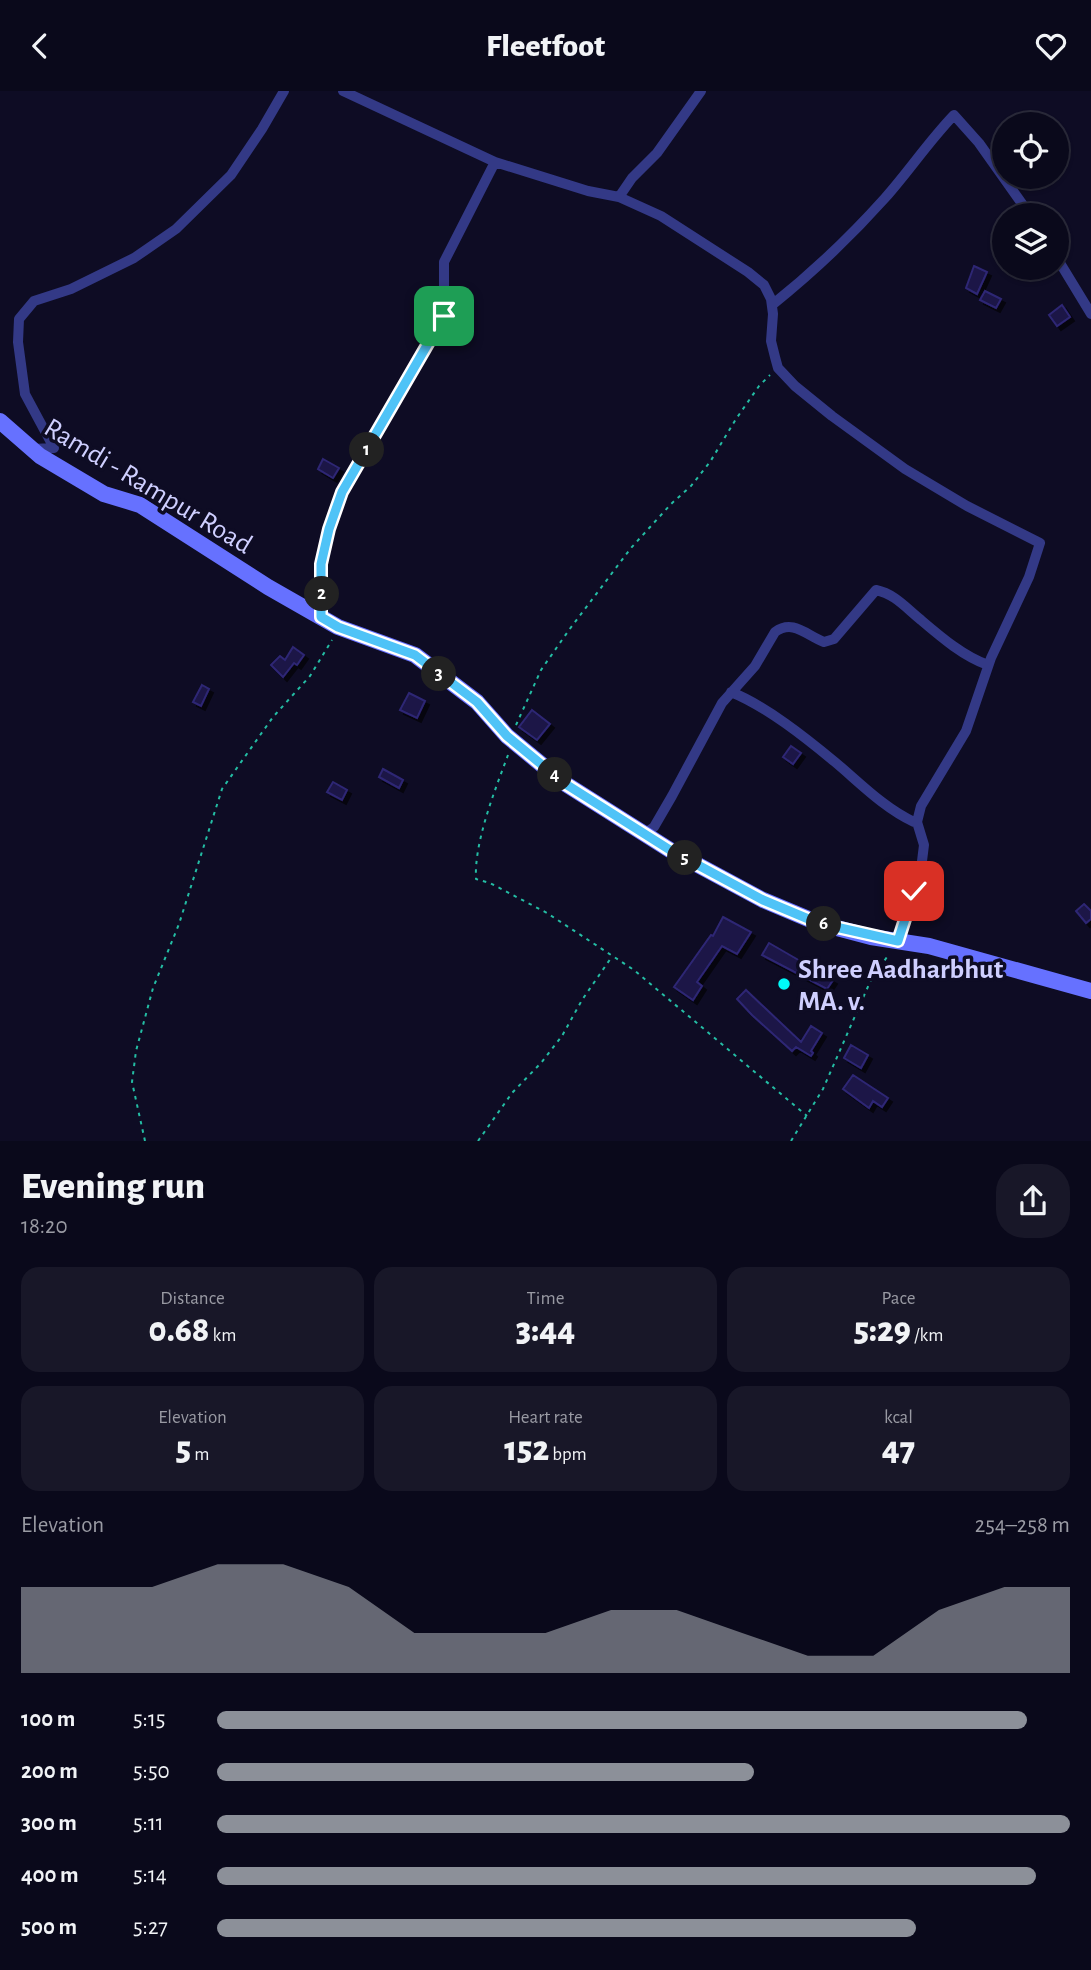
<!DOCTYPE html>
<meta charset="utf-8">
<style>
body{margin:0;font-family:"Alegreya Sans",sans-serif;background:#181728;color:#f1f3f6;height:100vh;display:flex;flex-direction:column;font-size:26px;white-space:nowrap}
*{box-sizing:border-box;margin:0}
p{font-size:23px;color:#999aa3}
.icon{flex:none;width:38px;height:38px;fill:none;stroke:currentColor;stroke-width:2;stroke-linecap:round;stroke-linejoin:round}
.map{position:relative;height:1050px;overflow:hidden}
.drawer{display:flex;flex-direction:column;background:#0a091b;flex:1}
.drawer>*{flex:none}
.buttons{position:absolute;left:992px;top:21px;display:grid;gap:14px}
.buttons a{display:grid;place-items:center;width:77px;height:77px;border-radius:50%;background:#0a091b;box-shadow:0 2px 5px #0004,0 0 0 2px #2a2a3a;font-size:35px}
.pin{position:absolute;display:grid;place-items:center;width:60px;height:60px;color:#fff;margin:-30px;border-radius:14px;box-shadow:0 4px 10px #0006}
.km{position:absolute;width:35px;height:35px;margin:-18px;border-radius:50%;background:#222;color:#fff;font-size:19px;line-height:35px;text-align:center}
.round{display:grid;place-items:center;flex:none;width:74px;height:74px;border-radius:28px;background:#181728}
.overview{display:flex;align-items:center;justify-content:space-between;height:119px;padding:0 21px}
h1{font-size:38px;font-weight:800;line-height:52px}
.metrics{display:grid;grid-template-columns:repeat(3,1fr);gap:10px;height:119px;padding:7px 21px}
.metrics div{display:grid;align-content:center;border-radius:18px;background:#181728;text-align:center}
.metrics b{font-size:35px;font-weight:800}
.metrics small{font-size:19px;font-weight:400}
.metrics p{font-size:19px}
.chart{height:196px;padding:14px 21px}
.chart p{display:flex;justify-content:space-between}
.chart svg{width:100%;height:126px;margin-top:7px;fill:#8c9099;opacity:.7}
ul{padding:0 21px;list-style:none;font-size:23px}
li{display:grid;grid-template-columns:112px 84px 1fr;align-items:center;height:52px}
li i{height:18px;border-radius:9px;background:#8c9099}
header{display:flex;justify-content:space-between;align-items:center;height:91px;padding:0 21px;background:#0a091b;font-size:32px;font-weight:800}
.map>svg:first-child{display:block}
.building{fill:#1b1746;stroke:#2e2774;stroke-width:2;filter:url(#shadow)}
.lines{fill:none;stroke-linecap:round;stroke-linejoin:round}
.path{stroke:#24bda4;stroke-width:2;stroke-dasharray:3.5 5;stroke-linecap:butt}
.street{stroke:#333986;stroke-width:10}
.secondary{stroke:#6671ff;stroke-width:16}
.route-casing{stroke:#fff;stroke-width:14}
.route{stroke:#4fc3f7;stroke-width:9}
.poi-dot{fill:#00faf9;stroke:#0e0c24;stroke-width:2.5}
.labels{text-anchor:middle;stroke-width:7;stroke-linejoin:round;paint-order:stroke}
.street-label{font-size:28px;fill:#cfcfff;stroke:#0e0c24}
.poi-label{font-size:28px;font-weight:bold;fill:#cfcfff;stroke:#0e0c24;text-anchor:start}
</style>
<header><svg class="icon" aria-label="back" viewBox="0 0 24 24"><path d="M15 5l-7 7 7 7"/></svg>Fleetfoot<svg class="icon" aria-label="heart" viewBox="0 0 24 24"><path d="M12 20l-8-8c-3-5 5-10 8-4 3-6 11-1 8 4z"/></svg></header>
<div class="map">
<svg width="1091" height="1050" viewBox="0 0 1091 1050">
<defs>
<filter id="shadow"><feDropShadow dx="4" dy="4" stdDeviation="0" flood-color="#0009"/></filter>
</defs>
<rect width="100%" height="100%" fill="#0e0c24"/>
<path class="building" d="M 974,175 L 987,181 L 977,203 L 966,197 Z
M 985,200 L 1001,208 L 996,217 L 980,209 Z
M 1062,214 L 1070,226 L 1057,235 L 1049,224 Z
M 323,368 L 339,377 L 333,387 L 318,378 Z
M 293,556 L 304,564 L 297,574 L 294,572 L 283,586 L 271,574 L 280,565 L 285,569 Z
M 202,594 L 209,598 L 201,615 L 193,611 Z
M 409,602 L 425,610 L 417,627 L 400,619 Z
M 532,619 L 550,633 L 537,649 L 519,636 Z
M 791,655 L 801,662 L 793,673 L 783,666 Z
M 383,678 L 403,689 L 399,697 L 379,686 Z
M 333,691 L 347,699 L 342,709 L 327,701 Z
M 1084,813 L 1091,820 L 1091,828 L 1086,832 L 1076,820 Z
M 723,826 L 751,841 L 737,863 L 722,855 L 697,891 L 702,895 L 693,909 L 674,896 L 711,844 L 713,845 Z
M 769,852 L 833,889 L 827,898 L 762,864 Z
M 746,899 L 801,951 L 811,935 L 822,942 L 811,960 L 813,962 L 811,965 L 796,956 L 792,960 L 752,924 L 737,908 Z
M 851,954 L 868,964 L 861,977 L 844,967 Z
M 853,984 L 888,1007 L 882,1016 L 873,1010 L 869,1017 L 843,998 Z"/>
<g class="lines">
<path class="path" d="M 516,634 L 541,579 L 569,539 L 631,457 L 671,413 L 691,395 L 710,371 L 736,328 L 759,295 L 770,284
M 508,664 C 495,699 474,751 476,788 L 490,792 L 547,822 L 634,879 L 807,1025
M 145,1050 L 132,991 L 136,960 L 153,897 L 179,833 L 222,698 L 273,626 L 310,585 L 332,549
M 478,1050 L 512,1002 L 541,972 L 562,945 L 582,909 L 611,867
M 791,1050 L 823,998 L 870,891 L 889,863"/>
<path class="street" d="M 495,71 L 588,100 L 619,106 L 661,125 L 748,181 L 764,194 L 771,208 L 773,223 L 771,250 L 775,266 L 778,277 L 795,295 L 832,325 L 905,378 L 967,415 L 1040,452 L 1029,486 L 991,567 L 966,640 L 921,715 L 917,731 L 924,754 L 921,778 L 898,850
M 619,106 L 632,87 L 657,62 L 701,0
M 1057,167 L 1091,223
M 772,214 C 812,182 851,145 885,107 C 909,80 929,50 954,24 L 979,52 L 1030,124
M 32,358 L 54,357 L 25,303 L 18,251 L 19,228 L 34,210 L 71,198 L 134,167 L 176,138 L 231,84 L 262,38 L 284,0
M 321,526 L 321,473 L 329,438 L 342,401 L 444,225 L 444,171 L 495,71 L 343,0
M 731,601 C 766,615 806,647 835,671 C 860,692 884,717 914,731
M 644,743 L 654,736 L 672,705 L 722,612 L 755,575 L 775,541 C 793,528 806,544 824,551 L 834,548 L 876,499 C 895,503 906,517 921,529 C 941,546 963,565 988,574"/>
<path class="secondary" d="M 0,330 L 40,365 L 104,403 L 140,414 L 268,496 L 338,536 L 415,564 L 477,611 L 507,645 L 564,692 L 670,759 L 763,809 L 818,832 L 871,846 L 929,855 L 1091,900"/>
</g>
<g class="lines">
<g class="route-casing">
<path id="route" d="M 444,225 L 342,401 L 329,438 L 321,473 L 321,526 L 338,536 L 415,564 L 477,611 L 507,645 L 564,692 L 670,759 L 763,809 L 818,832 L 898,850 L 914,800"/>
</g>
<use href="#route" class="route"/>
</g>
<circle class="poi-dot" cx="784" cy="893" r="7"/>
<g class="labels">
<g class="street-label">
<text transform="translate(149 394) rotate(31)" y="10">Ramdi - Rampur Road</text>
</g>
<g class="poi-label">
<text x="798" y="887">Shree Aadharbhut<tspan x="798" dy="32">MA. v.</tspan></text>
</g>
</g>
</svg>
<div class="buttons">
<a><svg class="icon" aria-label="locate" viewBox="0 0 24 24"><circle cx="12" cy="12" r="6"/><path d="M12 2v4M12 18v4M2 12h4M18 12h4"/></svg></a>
<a><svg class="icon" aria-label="layers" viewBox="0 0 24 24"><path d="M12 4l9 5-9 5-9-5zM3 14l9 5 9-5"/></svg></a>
</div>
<div class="pin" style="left:444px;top:225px;background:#1e9e55"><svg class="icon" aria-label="arrive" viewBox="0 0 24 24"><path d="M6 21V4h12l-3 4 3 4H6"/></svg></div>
<div class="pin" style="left:914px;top:800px;background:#d93025"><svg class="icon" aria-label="check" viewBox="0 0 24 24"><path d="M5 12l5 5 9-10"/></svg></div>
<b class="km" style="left:367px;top:359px">1</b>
<b class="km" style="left:322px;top:503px">2</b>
<b class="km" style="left:439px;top:583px">3</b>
<b class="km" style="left:555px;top:684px">4</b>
<b class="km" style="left:685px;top:767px">5</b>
<b class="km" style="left:824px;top:833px">6</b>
</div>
<section class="drawer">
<div class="overview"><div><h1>Evening run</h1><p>18:20</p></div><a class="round"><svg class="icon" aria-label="share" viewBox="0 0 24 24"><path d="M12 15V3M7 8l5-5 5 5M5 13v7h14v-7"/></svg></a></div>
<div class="metrics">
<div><p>Distance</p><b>0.68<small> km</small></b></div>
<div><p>Time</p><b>3:44</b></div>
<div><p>Pace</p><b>5:29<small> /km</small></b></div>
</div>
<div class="metrics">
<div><p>Elevation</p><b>5<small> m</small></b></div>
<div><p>Heart rate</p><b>152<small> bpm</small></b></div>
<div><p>kcal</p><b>47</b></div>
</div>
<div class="chart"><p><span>Elevation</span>254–258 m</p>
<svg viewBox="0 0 160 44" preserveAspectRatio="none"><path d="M0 44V14L10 14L20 14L30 6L40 6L50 14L60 30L70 30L80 30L90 22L100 22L110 30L120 38L130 38L140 22L150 14L160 14V44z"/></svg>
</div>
<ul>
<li><b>100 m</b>5:15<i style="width:95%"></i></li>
<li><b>200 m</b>5:50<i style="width:63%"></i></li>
<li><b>300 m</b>5:11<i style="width:100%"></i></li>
<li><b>400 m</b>5:14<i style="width:96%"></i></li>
<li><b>500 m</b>5:27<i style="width:82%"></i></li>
</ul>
</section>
